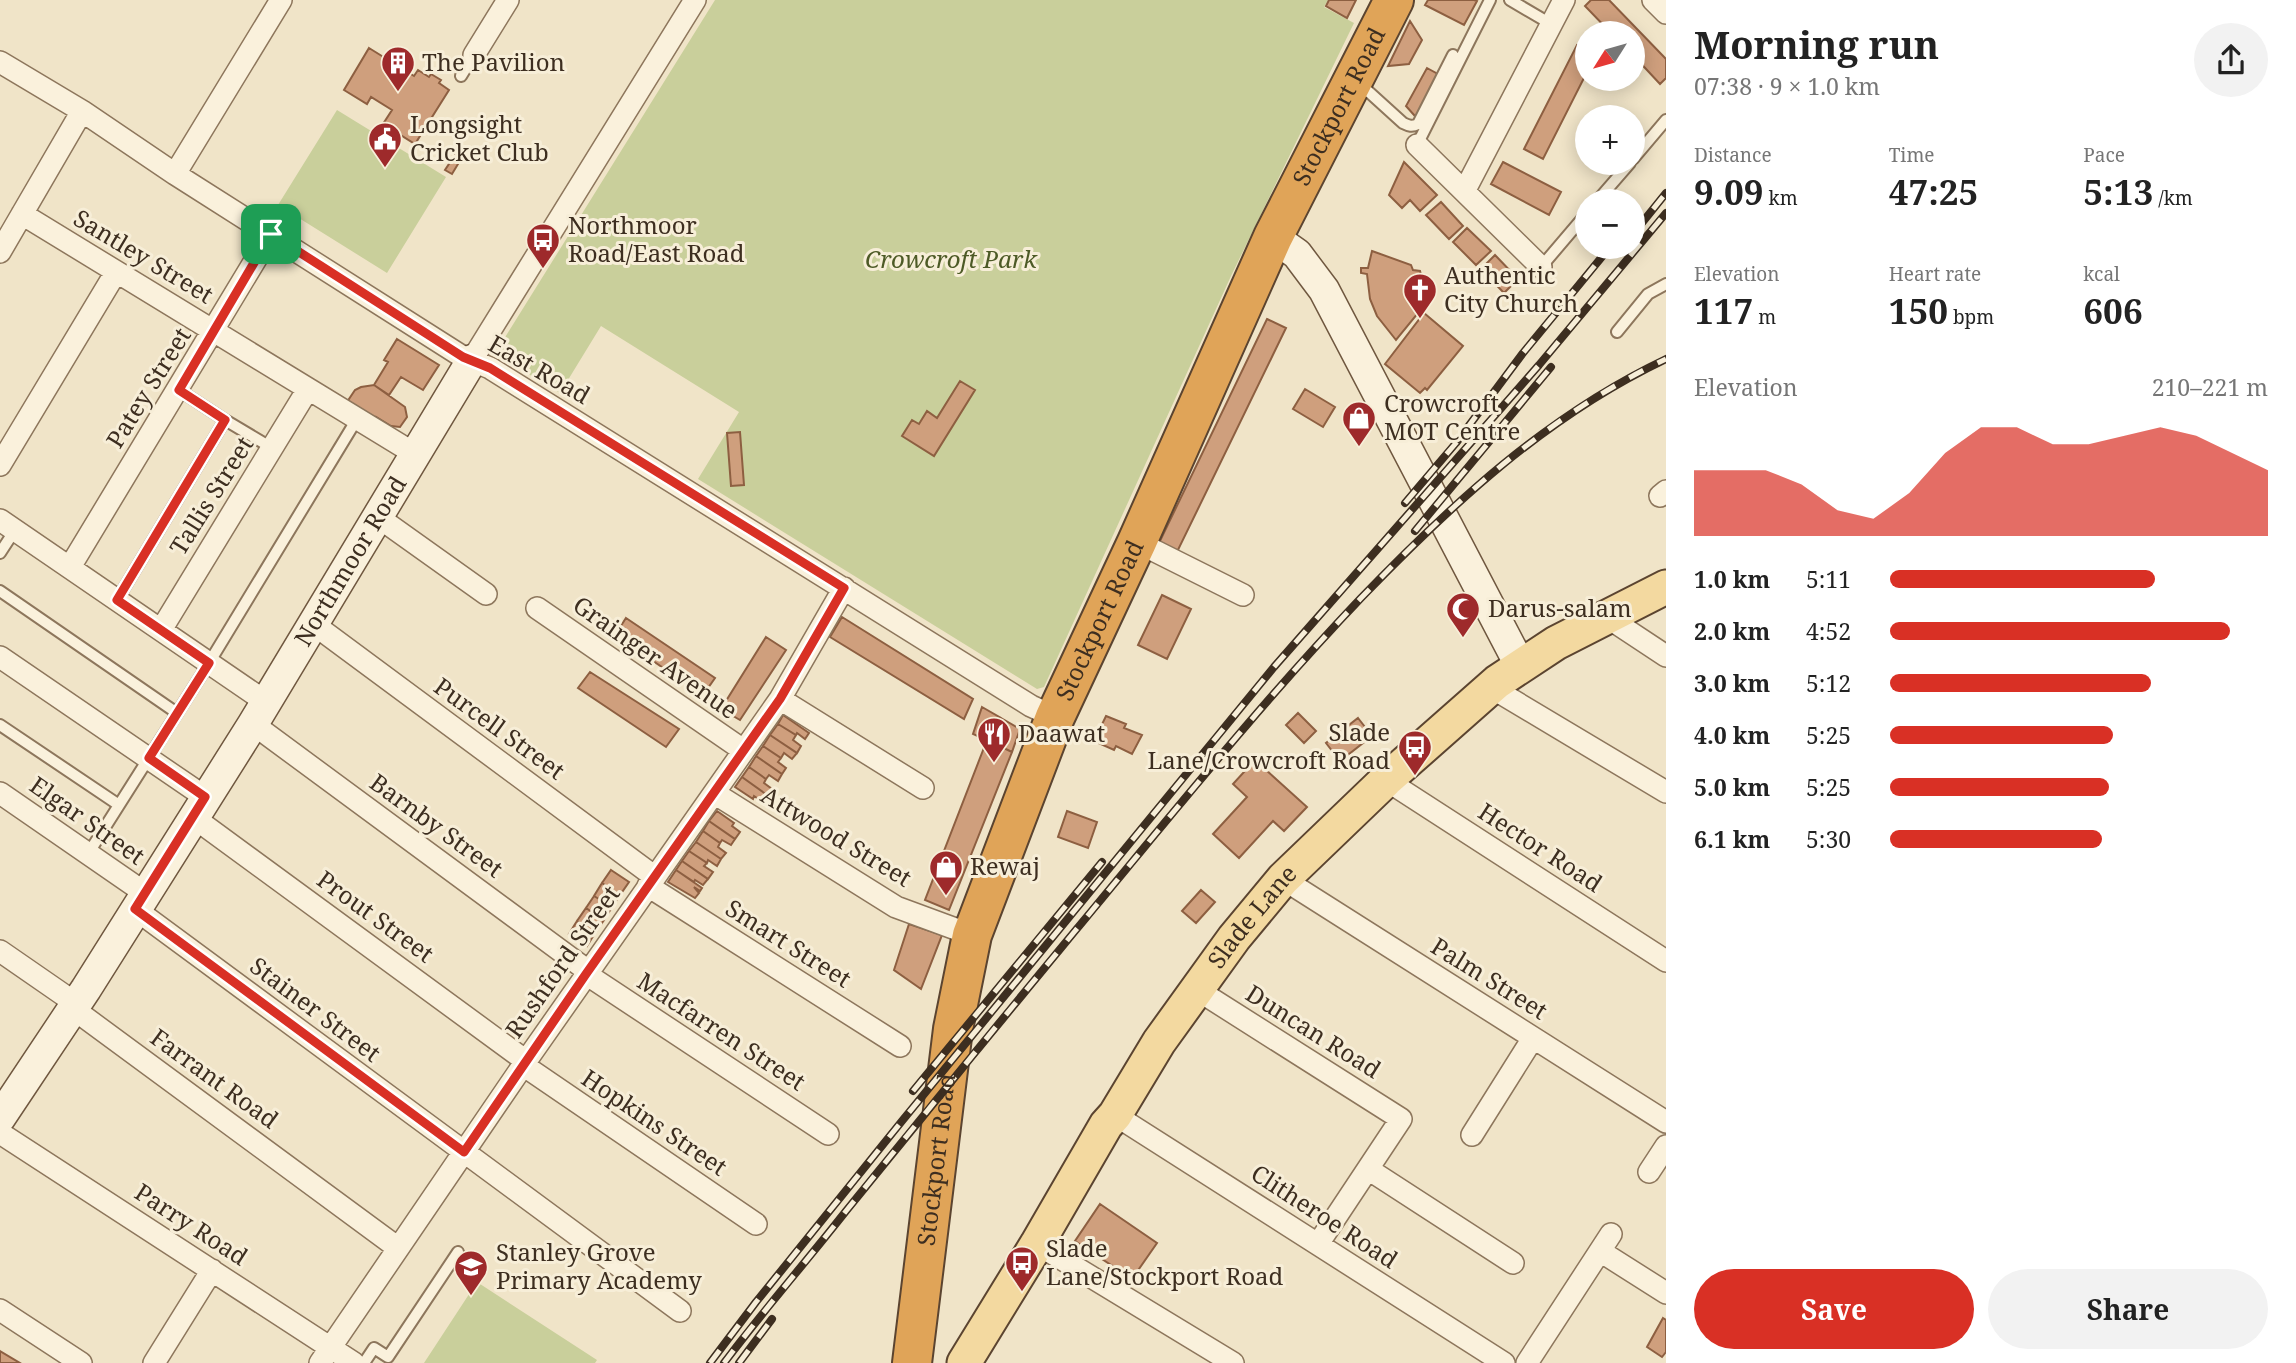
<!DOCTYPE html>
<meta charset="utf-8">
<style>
body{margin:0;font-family:"Noto Serif",serif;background:#f2f2f2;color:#222;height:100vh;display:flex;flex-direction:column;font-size:26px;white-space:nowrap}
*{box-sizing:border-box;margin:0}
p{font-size:23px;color:#767676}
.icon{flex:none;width:38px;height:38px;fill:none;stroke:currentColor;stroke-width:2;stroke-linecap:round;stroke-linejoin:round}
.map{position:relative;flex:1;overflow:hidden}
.details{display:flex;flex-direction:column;background:#fff;width:630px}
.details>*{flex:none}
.needle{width:46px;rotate:233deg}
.controls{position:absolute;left:1575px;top:21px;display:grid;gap:14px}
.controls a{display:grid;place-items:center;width:70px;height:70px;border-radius:50%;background:#fff;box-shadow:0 4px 18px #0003;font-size:35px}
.pin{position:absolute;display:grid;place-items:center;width:60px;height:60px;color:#fff;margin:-30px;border-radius:14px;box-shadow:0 4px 10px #0006}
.round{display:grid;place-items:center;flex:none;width:74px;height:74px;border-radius:37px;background:#f2f2f2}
.headline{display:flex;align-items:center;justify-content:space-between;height:119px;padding:0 28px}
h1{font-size:38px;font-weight:700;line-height:52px}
.metrics{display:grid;grid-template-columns:repeat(3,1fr);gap:10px;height:119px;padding:7px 28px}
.metrics div{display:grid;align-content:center}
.metrics b{font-size:35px;font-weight:700}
.metrics small{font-size:19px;font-weight:400}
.metrics p{font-size:19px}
.chart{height:196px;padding:14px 28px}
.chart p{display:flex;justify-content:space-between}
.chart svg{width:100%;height:126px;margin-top:7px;fill:#d93025;opacity:.7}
.cta{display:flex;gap:14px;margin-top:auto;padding:14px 28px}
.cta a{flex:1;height:80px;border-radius:42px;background:#d93025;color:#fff;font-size:28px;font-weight:700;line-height:80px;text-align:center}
.cta a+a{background:#f2f2f2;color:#222}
ul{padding:0 28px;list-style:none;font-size:23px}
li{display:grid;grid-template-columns:112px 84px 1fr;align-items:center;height:52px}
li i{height:18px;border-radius:9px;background:#d93025}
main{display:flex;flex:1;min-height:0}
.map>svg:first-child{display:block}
.green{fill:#c9cf9b}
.building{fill:#cf9f7d;stroke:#8d5f41;stroke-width:2}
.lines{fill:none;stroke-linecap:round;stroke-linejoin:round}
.lane-casing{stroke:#8d765c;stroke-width:14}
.street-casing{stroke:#8d765c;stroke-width:24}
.secondary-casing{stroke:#6f573f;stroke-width:33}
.primary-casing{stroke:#5b4430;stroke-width:37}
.highway-casing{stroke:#5b4430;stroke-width:42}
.lane{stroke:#faf1dc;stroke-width:10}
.street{stroke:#faf1dc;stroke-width:21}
.secondary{stroke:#faf1dc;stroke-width:30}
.primary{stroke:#f3d9a0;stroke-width:33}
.highway{stroke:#e0a458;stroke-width:38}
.rail-casing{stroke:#3d2e20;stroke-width:8}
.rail{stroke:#f7eed8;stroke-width:5;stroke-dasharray:16;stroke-linecap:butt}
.route-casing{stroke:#fff;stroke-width:14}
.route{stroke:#d93025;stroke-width:9}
.labels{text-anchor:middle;stroke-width:6;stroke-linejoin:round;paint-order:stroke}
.poi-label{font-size:24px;fill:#3d2e20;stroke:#f7eed8;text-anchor:start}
.street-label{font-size:24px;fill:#3d2e20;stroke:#f7eed8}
.park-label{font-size:24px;font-style:italic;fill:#4d5a26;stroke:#f7eed8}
</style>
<main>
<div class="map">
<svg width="1666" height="1363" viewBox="0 0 1666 1363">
<rect width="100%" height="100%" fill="#f0e4c8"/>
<path class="green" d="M 715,0 L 1328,0 L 1324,7 L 1354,23 L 1231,276 L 1044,687 L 1037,689 L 698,479 L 739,412 L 601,326 L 560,393 L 500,357 L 499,347 Z
M 337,110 L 446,177 L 387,273 L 278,205 Z
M 477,1282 L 597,1360 L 595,1363 L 424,1363 Z"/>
<path class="building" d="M 1329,0 L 1356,0 L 1347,18 L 1326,6 Z
M 1428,0 L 1474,0 L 1477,1 L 1464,25 L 1425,5 Z
M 1591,0 L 1609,0 L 1666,59 L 1666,78 L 1660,84 L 1633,55 L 1633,33 L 1611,33 L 1585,6 Z
M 1410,21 L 1422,40 L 1409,64 L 1388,66 Z
M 1577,45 L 1587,50 L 1587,72 L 1543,159 L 1524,149 Z
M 369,48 L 414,76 L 418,70 L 429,77 L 431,74 L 441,80 L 439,83 L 449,90 L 415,144 L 383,124 L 392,110 L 371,97 L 367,104 L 344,90 Z
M 1427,68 L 1445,78 L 1422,124 L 1406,106 Z
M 455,155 L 461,159 L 452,174 L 445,170 Z
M 1404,162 L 1437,195 L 1420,211 L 1410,200 L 1402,208 L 1389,195 Z
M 1503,162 L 1561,192 L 1549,215 L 1491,184 Z
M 1441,202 L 1463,226 L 1449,239 L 1426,215 Z
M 1467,228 L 1491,251 L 1476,265 L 1453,242 Z
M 1372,251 L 1411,265 L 1413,270 L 1420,271 L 1426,296 L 1422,301 L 1423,307 L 1396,340 L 1377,316 L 1370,299 L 1367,274 L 1361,273 L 1361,268 L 1368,268 Z
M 1495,255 L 1518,279 L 1504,293 L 1481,269 Z
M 1424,313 L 1463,346 L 1427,390 L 1425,388 L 1420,393 L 1385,364 Z
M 1267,319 L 1286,328 L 1177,552 L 1159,543 Z
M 397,339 L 439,365 L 423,390 L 401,377 L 389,395 L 374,385 L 388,362 L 384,360 Z
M 960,381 L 975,390 L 934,456 L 902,436 L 912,420 L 919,424 L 927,411 L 937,418 Z
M 374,385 L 405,407 L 407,417 L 400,427 L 391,426 L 376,417 L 372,424 L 345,405 L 355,390 L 361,387 Z
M 1305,389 L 1335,407 L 1323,427 L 1293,409 Z
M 740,432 L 744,485 L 731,486 L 727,433 Z
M 1162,595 L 1191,609 L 1167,659 L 1138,645 Z
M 842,617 L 973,699 L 964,719 L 830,637 Z
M 626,618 L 715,678 L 703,695 L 615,635 Z
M 766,637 L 786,650 L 740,720 L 721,709 Z
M 590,672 L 679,729 L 666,747 L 578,688 Z
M 982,707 L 1001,718 L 993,743 L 973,734 Z
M 1298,713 L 1316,731 L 1304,743 L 1286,725 Z
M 783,715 L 809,733 L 805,739 L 797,733 L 796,735 L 778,724 Z
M 1106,716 L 1126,724 L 1124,728 L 1142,735 L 1132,754 L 1116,746 L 1114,750 L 1094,741 Z
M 1001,718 L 1020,729 L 1012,752 L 993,743 Z
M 1358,718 L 1372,736 L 1340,761 L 1326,743 Z
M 778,724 L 796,735 L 793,740 L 801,746 L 797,753 L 770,735 Z
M 770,735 L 797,753 L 792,759 L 784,753 L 781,758 L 763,746 Z
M 987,740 L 1012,752 L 949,910 L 925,900 Z
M 763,746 L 781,758 L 778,762 L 786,768 L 782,774 L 756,756 Z
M 756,756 L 782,774 L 778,781 L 769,775 L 766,779 L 749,767 Z
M 1255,760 L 1307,807 L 1284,831 L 1273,821 L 1239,858 L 1213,834 L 1247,797 L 1233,784 Z
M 749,767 L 766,779 L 764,783 L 772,789 L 767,795 L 742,777 Z
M 742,777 L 767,795 L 763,802 L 754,796 L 753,799 L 735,787 Z
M 717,811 L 734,823 L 732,826 L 740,832 L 735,839 L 709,821 Z
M 1067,811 L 1097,822 L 1088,848 L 1058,837 Z
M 709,821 L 735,839 L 731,845 L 722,840 L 720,843 L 703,831 Z
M 703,831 L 720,843 L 718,847 L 726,853 L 721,859 L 696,842 Z
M 696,842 L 721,859 L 717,866 L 708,860 L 707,863 L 689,851 Z
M 689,851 L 707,863 L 704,866 L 713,872 L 708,879 L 682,861 Z
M 682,861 L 708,879 L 703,885 L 695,880 L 694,882 L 676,870 Z
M 611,870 L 629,882 L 620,895 L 602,883 Z
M 676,870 L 702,888 L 700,891 L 694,887 L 699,893 L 695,898 L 668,882 Z
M 602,883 L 620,895 L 612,907 L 594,896 Z
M 1201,890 L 1215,902 L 1196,923 L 1182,911 Z
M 594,896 L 612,907 L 604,920 L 586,908 Z
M 586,908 L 604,920 L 595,933 L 577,921 Z
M 577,921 L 595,933 L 587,946 L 569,934 Z
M 909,924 L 942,935 L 921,989 L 894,970 Z
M 1100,1204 L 1157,1243 L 1132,1279 L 1075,1241 Z
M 1663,1318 L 1666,1320 L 1666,1352 L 1662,1357 L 1647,1347 Z
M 0,1351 L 20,1363 L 0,1363 Z"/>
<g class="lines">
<g class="lane-casing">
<path id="lane" d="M 1510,0 L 1551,24
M 461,76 L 474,55
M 1360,84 L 1403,123 C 1409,126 1412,127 1418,124 L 1453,55
M 1417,145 L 1490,0
M 1633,159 L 1666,120
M 1597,201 L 1630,163
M 1541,267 L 1587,213
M 1617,332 L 1648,294 L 1666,284
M 179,390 L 225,420
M 0,553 L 15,530
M 0,591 L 177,713
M 117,600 L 225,420 L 272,448
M 0,725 L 119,805
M 88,854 L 209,663 L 357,419
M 364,1363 L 374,1348 L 388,1357 L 458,1252"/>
</g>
<g class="street-casing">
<path id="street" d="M 1653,0 L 1666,13
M 474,55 L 508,0
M 0,62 L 82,111 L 175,174 L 463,357 L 490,368 L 1031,706 L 1055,717
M 1417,145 L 1541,267
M 175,174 L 281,0
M 1465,190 L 1564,0
M 22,214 L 415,454
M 0,252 L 82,111
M 472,360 L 695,0
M 0,465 L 116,272
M 1660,496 L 1666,491
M 378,517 L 486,594
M 0,520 L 266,702
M 1137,542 L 1243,595
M 70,567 L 271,234
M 537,608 L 743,750
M 1607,617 L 1666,656
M 312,623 L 655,877
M 161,630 L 308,389
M 0,657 L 205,797
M 1492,688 L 1666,792
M 780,699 L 923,788
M 253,724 L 588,971
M 1386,780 L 1666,961
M 0,793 L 145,893
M 714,793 L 896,907 L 972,935
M 193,817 L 526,1061
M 1283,879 L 1666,1122
M 648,886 L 900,1046
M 135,909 L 680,1311
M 0,951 L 68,998 L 83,1016 L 398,1248
M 586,974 L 828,1134
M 1196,989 L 1401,1119 L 1318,1244
M 523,1065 L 756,1224
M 1115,1115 L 1504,1363
M 0,1133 L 354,1363
M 1472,1135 L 1533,1038
M 1368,1169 L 1513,1263
M 1649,1172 L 1666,1146
M 1037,1244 L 1233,1363
M 1600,1251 L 1666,1293
M 0,1310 L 81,1363
M 154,1363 L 212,1270
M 320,1363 L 526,1061 L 780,699 L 844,588
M 1527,1363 L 1611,1234"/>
</g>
<g class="secondary-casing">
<g id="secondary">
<path d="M 1273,237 L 1297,254 L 1324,290 L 1521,667"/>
<path id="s1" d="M 0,1118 L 86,989 L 253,724 L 472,360"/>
</g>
</g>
<g class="primary-casing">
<g id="primary">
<path id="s2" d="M 964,1363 L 1037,1244 L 1106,1125 L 1115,1115 L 1159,1042 L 1234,938 L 1283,879 L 1386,780 L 1497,682 L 1556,643 L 1666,587"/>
</g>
</g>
<g class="highway-casing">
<g id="highway">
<path id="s3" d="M 912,1363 L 953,1029 L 972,935 L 1055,717 L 1137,542 L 1273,237 L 1394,0"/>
</g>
</g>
<use href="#lane" class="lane"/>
<use href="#street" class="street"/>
<use href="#secondary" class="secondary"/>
<use href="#primary" class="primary"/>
<use href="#highway" class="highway"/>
<g class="rail-casing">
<path id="rail" d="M 1633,234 L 1666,193
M 1405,503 L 1456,443 L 1523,353 L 1610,247
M 1415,531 L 1551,367
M 913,1091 L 1102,862
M 710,1363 L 756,1302 L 902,1121 L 1274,667 L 1539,365 L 1666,213
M 724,1363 C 763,1311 806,1262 846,1211 C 922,1117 998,1024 1075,931 C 1169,818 1260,704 1361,598 C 1452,504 1546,416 1666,359
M 739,1363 L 772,1319"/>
</g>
<use href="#rail" class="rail"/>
</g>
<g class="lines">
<g class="route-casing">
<path id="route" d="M 271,234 L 463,357 L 490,368 L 844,588 L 780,699 L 586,974 L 464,1152 L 135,909 L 205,797 L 149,758 L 209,663 L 117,600 L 225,420 L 179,390 Z"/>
</g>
<use href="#route" class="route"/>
</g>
<defs>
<g id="building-pin" transform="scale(1.75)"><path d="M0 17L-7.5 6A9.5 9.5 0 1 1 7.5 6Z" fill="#9e2a2b" stroke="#f7eed8"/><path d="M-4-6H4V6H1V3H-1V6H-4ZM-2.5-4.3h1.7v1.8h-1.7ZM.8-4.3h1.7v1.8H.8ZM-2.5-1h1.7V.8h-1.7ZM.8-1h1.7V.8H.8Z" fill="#fff"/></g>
<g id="civic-pin" transform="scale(1.75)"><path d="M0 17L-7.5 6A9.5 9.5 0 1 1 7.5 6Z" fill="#9e2a2b" stroke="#f7eed8"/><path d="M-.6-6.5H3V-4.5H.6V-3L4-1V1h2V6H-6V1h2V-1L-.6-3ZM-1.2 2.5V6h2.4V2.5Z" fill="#fff"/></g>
<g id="bus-pin" transform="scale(1.75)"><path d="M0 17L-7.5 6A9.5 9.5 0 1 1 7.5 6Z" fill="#9e2a2b" stroke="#f7eed8"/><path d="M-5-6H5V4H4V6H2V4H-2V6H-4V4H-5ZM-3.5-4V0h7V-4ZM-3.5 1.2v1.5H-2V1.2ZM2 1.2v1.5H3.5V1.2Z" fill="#fff"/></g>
<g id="church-pin" transform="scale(1.75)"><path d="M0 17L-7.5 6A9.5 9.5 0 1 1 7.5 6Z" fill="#9e2a2b" stroke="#f7eed8"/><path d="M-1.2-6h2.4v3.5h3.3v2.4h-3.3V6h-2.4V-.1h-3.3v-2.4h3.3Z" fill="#fff"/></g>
<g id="shop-pin" transform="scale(1.75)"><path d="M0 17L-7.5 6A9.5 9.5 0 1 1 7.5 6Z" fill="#9e2a2b" stroke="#f7eed8"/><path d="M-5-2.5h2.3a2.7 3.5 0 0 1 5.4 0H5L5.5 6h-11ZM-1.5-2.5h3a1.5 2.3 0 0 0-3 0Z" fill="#fff"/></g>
<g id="mosque-pin" transform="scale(1.75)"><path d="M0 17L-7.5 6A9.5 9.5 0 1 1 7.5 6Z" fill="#9e2a2b" stroke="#f7eed8"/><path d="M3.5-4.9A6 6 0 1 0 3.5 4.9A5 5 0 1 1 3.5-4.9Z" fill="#fff"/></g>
<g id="restaurant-pin" transform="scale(1.75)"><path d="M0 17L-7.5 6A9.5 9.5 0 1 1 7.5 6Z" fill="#9e2a2b" stroke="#f7eed8"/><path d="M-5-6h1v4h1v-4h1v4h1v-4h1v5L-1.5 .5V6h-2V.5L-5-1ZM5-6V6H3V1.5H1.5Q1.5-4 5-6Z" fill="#fff"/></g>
<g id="school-pin" transform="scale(1.75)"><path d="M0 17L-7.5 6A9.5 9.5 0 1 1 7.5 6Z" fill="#9e2a2b" stroke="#f7eed8"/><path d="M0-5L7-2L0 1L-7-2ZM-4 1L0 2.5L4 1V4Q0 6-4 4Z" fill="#fff"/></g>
</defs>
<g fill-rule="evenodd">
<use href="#building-pin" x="398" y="63"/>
<use href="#civic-pin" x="385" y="139"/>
<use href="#bus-pin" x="543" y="240"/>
<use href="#church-pin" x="1420" y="290"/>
<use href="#shop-pin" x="1359" y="418"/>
<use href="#mosque-pin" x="1463" y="609"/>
<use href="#restaurant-pin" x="994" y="734"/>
<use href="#bus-pin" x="1415" y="747"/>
<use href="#shop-pin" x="946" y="867"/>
<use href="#bus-pin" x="1022" y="1263"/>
<use href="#school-pin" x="471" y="1267"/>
</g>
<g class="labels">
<g class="poi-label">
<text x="422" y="71">The Pavilion</text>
<text x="410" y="133">Longsight<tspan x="410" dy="28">Cricket Club</tspan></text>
<text x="568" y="234">Northmoor<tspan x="568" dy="28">Road/East Road</tspan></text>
<text x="1444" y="284">Authentic<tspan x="1444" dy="28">City Church</tspan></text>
<text x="1384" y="412">Crowcroft<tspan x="1384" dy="28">MOT Centre</tspan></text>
<text x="1488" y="617">Darus-salam</text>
<text x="1390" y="741" text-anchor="end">Slade<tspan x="1390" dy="28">Lane/Crowcroft Road</tspan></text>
<text x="1018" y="742">Daawat</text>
<text x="970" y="875">Rewaj</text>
<text x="1046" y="1257">Slade<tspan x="1046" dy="28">Lane/Stockport Road</tspan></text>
<text x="496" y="1261">Stanley Grove<tspan x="496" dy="28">Primary Academy</tspan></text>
</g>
<g class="street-label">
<text dy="8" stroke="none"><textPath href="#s3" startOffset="1339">Stockport Road</textPath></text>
<text transform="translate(143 257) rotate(31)" y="8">Santley Street</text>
<text transform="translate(539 370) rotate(30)" y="8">East Road</text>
<text transform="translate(149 388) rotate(-58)" y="8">Patey Street</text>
<text transform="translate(212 496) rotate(-58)" y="8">Tallis Street</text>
<text dy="8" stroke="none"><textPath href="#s1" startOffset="658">Northmoor Road</textPath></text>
<text dy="8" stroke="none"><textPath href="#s3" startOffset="772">Stockport Road</textPath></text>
<text transform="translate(655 658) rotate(35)" y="8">Grainger Avenue</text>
<text transform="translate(499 729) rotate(36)" y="8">Purcell Street</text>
<text transform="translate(87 821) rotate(35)" y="8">Elgar Street</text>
<text transform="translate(436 826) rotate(36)" y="8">Barnby Street</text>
<text transform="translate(836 837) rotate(31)" y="8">Attwood Street</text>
<text transform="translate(1540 848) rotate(33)" y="8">Hector Road</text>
<text transform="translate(375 917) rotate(36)" y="8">Prout Street</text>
<text dy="8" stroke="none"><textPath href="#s2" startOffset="532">Slade Lane</textPath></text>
<text transform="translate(788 944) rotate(32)" y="8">Smart Street</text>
<text transform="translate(563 962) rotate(-55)" y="8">Rushford Street</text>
<text transform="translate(1489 979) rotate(32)" y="8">Palm Street</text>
<text transform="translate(315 1010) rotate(37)" y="8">Stainer Street</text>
<text transform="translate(721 1032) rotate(33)" y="8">Macfarren Street</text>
<text transform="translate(1313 1032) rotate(32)" y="8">Duncan Road</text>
<text transform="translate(214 1079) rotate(36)" y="8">Farrant Road</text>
<text transform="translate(654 1123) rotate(34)" y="8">Hopkins Street</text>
<text dy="8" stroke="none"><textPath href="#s3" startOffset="205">Stockport Road</textPath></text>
<text transform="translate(1324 1217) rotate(33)" y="8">Clitheroe Road</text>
<text transform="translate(191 1225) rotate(33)" y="8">Parry Road</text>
</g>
<g class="park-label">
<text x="951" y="268">Crowcroft Park</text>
</g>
</g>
</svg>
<div class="controls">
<a><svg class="needle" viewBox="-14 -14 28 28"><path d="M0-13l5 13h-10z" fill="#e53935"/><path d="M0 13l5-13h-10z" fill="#767676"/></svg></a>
<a>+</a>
<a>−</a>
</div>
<div class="pin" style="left:271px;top:234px;background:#1e9e55"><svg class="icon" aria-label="arrive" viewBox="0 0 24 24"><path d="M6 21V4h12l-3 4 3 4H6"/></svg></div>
</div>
<section class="details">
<div class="headline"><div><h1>Morning run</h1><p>07:38 · 9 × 1.0 km</p></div><a class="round"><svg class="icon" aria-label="share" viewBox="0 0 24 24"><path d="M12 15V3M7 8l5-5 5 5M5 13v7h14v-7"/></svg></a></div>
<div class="metrics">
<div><p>Distance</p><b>9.09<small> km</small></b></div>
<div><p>Time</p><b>47:25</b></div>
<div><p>Pace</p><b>5:13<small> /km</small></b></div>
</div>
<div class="metrics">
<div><p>Elevation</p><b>117<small> m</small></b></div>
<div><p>Heart rate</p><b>150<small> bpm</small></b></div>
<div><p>kcal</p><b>606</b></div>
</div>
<div class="chart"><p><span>Elevation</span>210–221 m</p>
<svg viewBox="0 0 160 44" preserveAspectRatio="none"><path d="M0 44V21L10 21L20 21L30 26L40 35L50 38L60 29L70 15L80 6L90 6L100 12L110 12L120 9L130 6L140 9L150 15L160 21V44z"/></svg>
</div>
<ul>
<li><b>1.0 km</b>5:11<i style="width:70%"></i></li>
<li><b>2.0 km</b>4:52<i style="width:90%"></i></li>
<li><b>3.0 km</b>5:12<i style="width:69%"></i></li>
<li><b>4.0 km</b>5:25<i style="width:59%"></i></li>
<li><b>5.0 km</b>5:25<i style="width:58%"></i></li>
<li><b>6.1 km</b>5:30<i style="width:56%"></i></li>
</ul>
<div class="cta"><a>Save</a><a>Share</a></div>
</section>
</main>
